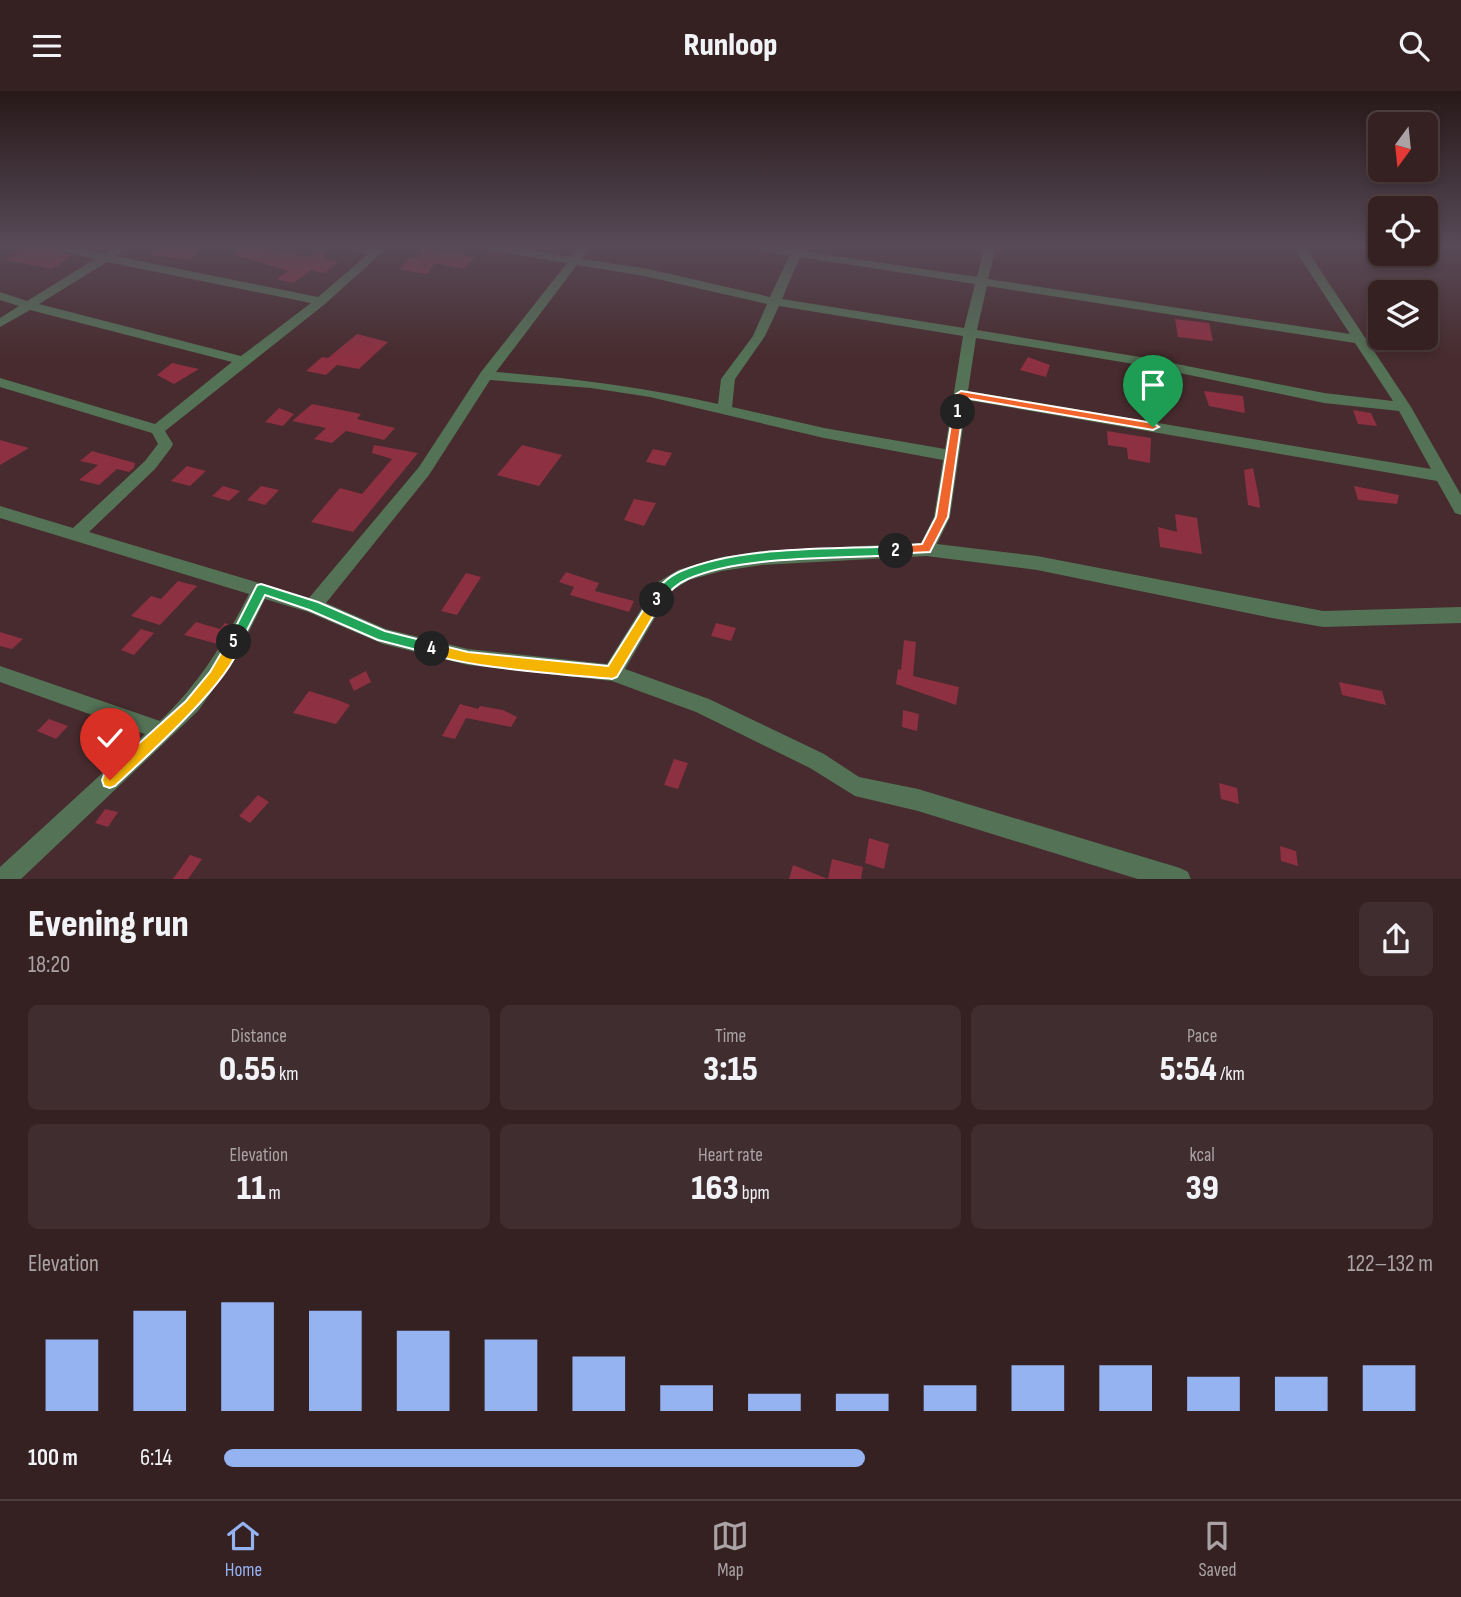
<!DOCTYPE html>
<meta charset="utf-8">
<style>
body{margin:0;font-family:"Sofia Sans Condensed",sans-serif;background:#402d2f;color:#f1f3f6;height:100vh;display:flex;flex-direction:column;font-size:26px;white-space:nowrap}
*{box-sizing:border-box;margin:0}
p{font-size:23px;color:#aaa3a5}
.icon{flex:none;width:38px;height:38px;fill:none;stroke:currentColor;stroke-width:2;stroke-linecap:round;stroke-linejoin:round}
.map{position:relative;height:788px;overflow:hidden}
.details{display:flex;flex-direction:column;background:#352022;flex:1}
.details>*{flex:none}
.needle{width:46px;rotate:195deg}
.tools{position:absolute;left:1368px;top:21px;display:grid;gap:14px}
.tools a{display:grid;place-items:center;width:70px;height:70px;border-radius:10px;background:#352022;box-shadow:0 4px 10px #0003,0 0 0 2px #4f3e40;font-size:35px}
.pin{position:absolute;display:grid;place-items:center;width:60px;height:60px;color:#fff;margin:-72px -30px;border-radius:50% 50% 50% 0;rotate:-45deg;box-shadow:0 0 7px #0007}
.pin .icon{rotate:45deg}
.km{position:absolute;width:35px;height:35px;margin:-18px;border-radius:50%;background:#222;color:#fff;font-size:19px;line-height:35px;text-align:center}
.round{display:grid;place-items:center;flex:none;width:74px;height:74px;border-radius:10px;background:#402d2f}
.overview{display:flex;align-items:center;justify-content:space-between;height:119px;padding:0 28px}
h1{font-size:38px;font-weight:800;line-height:52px}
.stats{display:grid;grid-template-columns:repeat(3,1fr);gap:10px;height:119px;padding:7px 28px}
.stats div{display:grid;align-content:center;border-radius:10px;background:#402d2f;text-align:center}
.stats b{font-size:35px;font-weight:800}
.stats small{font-size:19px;font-weight:400}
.stats p{font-size:19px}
.chart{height:196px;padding:14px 28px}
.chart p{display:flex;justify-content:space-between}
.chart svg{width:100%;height:126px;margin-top:7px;stroke:#95b2f1;stroke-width:6}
ul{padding:0 28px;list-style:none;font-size:23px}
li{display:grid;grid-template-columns:112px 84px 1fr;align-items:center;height:52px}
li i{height:18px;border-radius:9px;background:#95b2f1}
header{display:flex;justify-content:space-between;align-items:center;height:91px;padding:0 28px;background:#352022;font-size:32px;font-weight:800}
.tab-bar{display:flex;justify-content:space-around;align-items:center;height:98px;border-top:2px solid #4f3e40;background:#352022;font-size:19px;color:#aaa3a5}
.tab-bar a{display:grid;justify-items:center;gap:4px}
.tab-bar .on{color:#95b2f1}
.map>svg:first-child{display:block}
.building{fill:#8d3041}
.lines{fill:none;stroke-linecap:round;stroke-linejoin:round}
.minor{fill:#547256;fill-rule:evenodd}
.split-1{fill:#f0652b;stroke:#fff;stroke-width:2}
.split-2{fill:#f0652b;stroke:#fff;stroke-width:2}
.split-3{fill:#22a559;stroke:#fff;stroke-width:2}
.split-4{fill:#f5b400;stroke:#fff;stroke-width:2}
.split-5{fill:#22a559;stroke:#fff;stroke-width:2}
.split-6{fill:#f5b400;stroke:#fff;stroke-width:2}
</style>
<header><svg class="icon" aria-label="menu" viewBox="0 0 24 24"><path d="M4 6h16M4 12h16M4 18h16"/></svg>Runloop<svg class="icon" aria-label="search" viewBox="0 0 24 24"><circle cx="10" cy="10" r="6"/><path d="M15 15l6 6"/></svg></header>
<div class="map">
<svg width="1461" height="789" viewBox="0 0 1461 789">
<rect width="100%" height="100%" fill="#472b2e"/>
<path class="building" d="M 27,156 L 43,156 L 71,165 L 52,178 L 5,169 Z
M 152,156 L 204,156 L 188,169 L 151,164 Z
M 238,156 L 313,166 L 321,161 L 326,168 L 339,171 L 324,182 L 311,179 L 294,192 L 276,188 L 289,180 L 236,164 Z
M 422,159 L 476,166 L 463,178 L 435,172 L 427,183 L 399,178 L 411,166 L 421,168 Z
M 1175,228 L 1209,232 L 1213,250 L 1178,246 Z
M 357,243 L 388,251 L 359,278 L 337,274 L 326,284 L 306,280 L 322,266 L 328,267 Z
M 1028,266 L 1050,274 L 1046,286 L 1020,279 Z
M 172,272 L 199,278 L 174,293 L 157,284 Z
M 1204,300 L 1243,305 L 1245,322 L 1209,315 Z
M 312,313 L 361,323 L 357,328 L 395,337 L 384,349 L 346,340 L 332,352 L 314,348 L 326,337 L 292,330 Z
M 279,317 L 294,323 L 283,335 L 265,331 Z
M 1353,319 L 1371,322 L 1377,335 L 1358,333 Z
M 1107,340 L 1151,347 L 1150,372 L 1128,368 L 1127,357 L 1108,354 Z
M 0,349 L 29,357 L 0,374 Z
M 374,354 L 418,362 L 353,441 L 311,431 L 340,397 L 362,403 L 392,368 L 372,362 Z
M 522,354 L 562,364 L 539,395 L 497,384 Z
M 653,358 L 672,362 L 665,375 L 646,371 Z
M 92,360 L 135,372 L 134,377 L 129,381 L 117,378 L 99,394 L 79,389 L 98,374 L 80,370 Z
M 187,375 L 206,380 L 190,395 L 171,390 Z
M 1253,377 L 1259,407 L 1260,417 L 1248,414 L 1244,379 Z
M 223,395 L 240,400 L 229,410 L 212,405 Z
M 261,395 L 279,399 L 265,414 L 247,409 Z
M 1354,395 L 1399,404 L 1397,413 L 1358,409 Z
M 634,408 L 656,412 L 644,435 L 624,429 Z
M 1175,423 L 1197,427 L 1202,463 L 1160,456 L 1158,436 L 1177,441 Z
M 566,481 L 599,492 L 595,500 L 634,510 L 629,521 L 570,504 L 574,496 L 559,491 Z
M 466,482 L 481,486 L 457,524 L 441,520 Z
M 178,490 L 197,495 L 160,534 L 131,525 L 151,505 L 161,508 Z
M 196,531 L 220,538 L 225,532 L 230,534 L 218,553 L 184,544 Z
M 716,532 L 736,537 L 731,550 L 711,545 Z
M 141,538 L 154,542 L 134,564 L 121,559 Z
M 0,541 L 23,548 L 12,558 L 0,555 Z
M 904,549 L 916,551 L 913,585 L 959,596 L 956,614 L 896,593 L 898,578 L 901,579 Z
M 366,580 L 371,591 L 354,600 L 349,589 Z
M 1339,591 L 1382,600 L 1386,614 L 1342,604 Z
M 309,600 L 338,609 L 350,614 L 336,633 L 293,622 Z
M 460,613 L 478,618 L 480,615 L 503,619 L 517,626 L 511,636 L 466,627 L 455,648 L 442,645 Z
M 903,619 L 919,623 L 917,640 L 902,636 Z
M 49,628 L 68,635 L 56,648 L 37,640 Z
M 674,668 L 688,672 L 678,698 L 664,694 Z
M 1219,692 L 1237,697 L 1239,713 L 1221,708 Z
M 258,704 L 269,711 L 250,732 L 239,725 Z
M 105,718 L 118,721 L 108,736 L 95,732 Z
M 869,747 L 889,753 L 884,778 L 865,772 Z
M 1280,755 L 1296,760 L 1298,775 L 1281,770 Z
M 190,764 L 202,768 L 188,788 L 173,788 Z
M 832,768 L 863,776 L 861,788 L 828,788 Z
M 793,774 L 828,788 L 789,788 Z"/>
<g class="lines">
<path class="minor" d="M 45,156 L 69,156 L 104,163 L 115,156 L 129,156 L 116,165 L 318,206 L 368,163 L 345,156 L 388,156 L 325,213 L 165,340 L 173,353 L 171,357 L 155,378 L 89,441 L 309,507 L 419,376 L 481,281 L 567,172 L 488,159 L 482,156 L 510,156 L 571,166 L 579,156 L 591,156 L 582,168 L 644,177 L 770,206 L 789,165 L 755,159 L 749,156 L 792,158 L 805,156 L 803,160 L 977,186 L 984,156 L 996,156 L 988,188 L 1350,243 L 1293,156 L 1305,156 L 1411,316 L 1461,404 L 1461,424 L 1455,422 L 1437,390 L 967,309 L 950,426 L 937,453 L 1037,465 L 1323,520 L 1461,516 L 1461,532 L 1323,536 L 1272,527 L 1037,479 L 926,465 L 762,474 L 722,480 L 689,489 L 670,501 L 625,578 L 709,608 L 824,663 L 859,686 L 918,698 L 1180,777 L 1188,781 L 1191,789 L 1141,789 L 918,720 L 855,705 L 810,677 L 696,621 L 612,590 L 468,574 L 383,553 L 308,521 L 265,508 L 237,565 L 198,620 L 20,789 L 0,789 L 0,776 L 145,643 L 0,591 L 0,575 L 160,630 C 199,593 225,550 249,503 L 0,427 L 0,415 L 73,437 L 145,370 L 158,353 L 152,342 L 0,296 L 0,287 L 155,333 L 232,271 L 30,219 L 0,236 L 0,227 L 19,215 L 0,209 L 0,201 L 27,210 L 95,168 ZM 800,166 L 975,193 L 964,237 L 782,208 ZM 107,171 L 311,212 L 241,265 L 39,213 ZM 577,174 L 644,185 L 767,213 L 753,245 L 721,288 L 718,313 C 644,296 571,287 496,281 ZM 987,195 L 1355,252 L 1393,310 L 1324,302 L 1146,267 L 977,239 ZM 779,215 L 963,245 L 945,358 L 824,337 L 732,316 L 735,288 L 765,245 ZM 976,247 L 1146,275 L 1324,312 L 1399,320 L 1431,378 L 968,300 ZM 490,289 L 591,297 L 650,306 L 824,347 L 943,369 L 934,426 L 921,452 L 762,460 L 722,466 L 678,479 L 658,491 L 607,573 L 468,558 L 386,538 L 326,512 L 429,384 Z"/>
</g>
<linearGradient id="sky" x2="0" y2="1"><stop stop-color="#271819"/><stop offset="0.58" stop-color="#584a57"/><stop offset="1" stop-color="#584a57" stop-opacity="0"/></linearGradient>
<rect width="1461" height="267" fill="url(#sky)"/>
<path class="split-1" d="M 961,300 L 1153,332 L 1159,336 L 1153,339 L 965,307 L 963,321 L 958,324 L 953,321 L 956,303 Z"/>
<path class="split-2" d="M 958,317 L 963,321 L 948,426 L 930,461 L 891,463 L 890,460 L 896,455 L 922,453 L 936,426 L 953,321 Z"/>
<path class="split-3" d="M 896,455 L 902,460 L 896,464 C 836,468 743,464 688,488 C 676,493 668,501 661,512 L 652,512 L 650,509 C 658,495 667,486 681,480 C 744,454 829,459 896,455 Z"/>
<path class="split-4" d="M 657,503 L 663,509 L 661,512 L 617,586 L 612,588 C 584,585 436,575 425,558 L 432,552 L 468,561 L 608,575 L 652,505 Z"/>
<path class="split-5" d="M 261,493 L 318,511 L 385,540 L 437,553 L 439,558 L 432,563 L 378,549 L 309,519 L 265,504 L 239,555 L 230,555 L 230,547 L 257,494 Z"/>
<path class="split-6" d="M 234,546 L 239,547 C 248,576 138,673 115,695 L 110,697 L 104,695 L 102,689 L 104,684 L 186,610 L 210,581 L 230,547 Z"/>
</svg>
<div class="tools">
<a><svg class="needle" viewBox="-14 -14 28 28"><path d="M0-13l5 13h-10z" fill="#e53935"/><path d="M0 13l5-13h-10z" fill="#aaa3a5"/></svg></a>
<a><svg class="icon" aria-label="locate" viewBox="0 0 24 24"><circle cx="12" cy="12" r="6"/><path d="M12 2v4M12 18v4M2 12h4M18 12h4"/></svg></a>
<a><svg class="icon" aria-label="layers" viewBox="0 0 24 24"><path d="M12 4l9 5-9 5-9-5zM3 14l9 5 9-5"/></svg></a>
</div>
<div class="pin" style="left:1153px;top:336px;background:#1e9e55"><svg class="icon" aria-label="arrive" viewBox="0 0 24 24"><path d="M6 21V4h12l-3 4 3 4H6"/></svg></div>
<div class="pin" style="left:110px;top:689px;background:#d93025"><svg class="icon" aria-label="check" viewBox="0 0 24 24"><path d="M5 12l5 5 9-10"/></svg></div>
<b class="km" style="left:958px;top:321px">1</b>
<b class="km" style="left:896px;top:460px">2</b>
<b class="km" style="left:657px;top:509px">3</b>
<b class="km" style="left:432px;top:558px">4</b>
<b class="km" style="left:234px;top:551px">5</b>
</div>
<section class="details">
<div class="overview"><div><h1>Evening run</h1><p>18:20</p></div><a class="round"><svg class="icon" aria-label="share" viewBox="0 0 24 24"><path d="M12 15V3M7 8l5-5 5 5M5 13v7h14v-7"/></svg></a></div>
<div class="stats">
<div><p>Distance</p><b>0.55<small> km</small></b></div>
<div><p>Time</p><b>3:15</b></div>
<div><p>Pace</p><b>5:54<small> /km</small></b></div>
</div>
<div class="stats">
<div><p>Elevation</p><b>11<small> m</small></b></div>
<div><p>Heart rate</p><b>163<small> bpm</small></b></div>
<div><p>kcal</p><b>39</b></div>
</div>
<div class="chart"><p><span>Elevation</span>122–132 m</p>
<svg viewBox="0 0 160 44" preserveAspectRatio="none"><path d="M5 44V19M15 44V9M25 44V6M35 44V9M45 44V16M55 44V19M65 44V25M75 44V35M85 44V38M95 44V38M105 44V35M115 44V28M125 44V28M135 44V32M145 44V32M155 44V28"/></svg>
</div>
<ul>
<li><b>100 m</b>6:14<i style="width:53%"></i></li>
</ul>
</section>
<nav class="tab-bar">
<a class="on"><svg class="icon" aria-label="home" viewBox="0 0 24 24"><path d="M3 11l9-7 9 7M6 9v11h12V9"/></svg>Home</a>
<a><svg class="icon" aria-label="map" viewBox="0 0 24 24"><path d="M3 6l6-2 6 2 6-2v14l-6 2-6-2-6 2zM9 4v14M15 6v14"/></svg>Map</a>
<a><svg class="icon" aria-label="saved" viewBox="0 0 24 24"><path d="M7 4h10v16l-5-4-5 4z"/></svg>Saved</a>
</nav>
